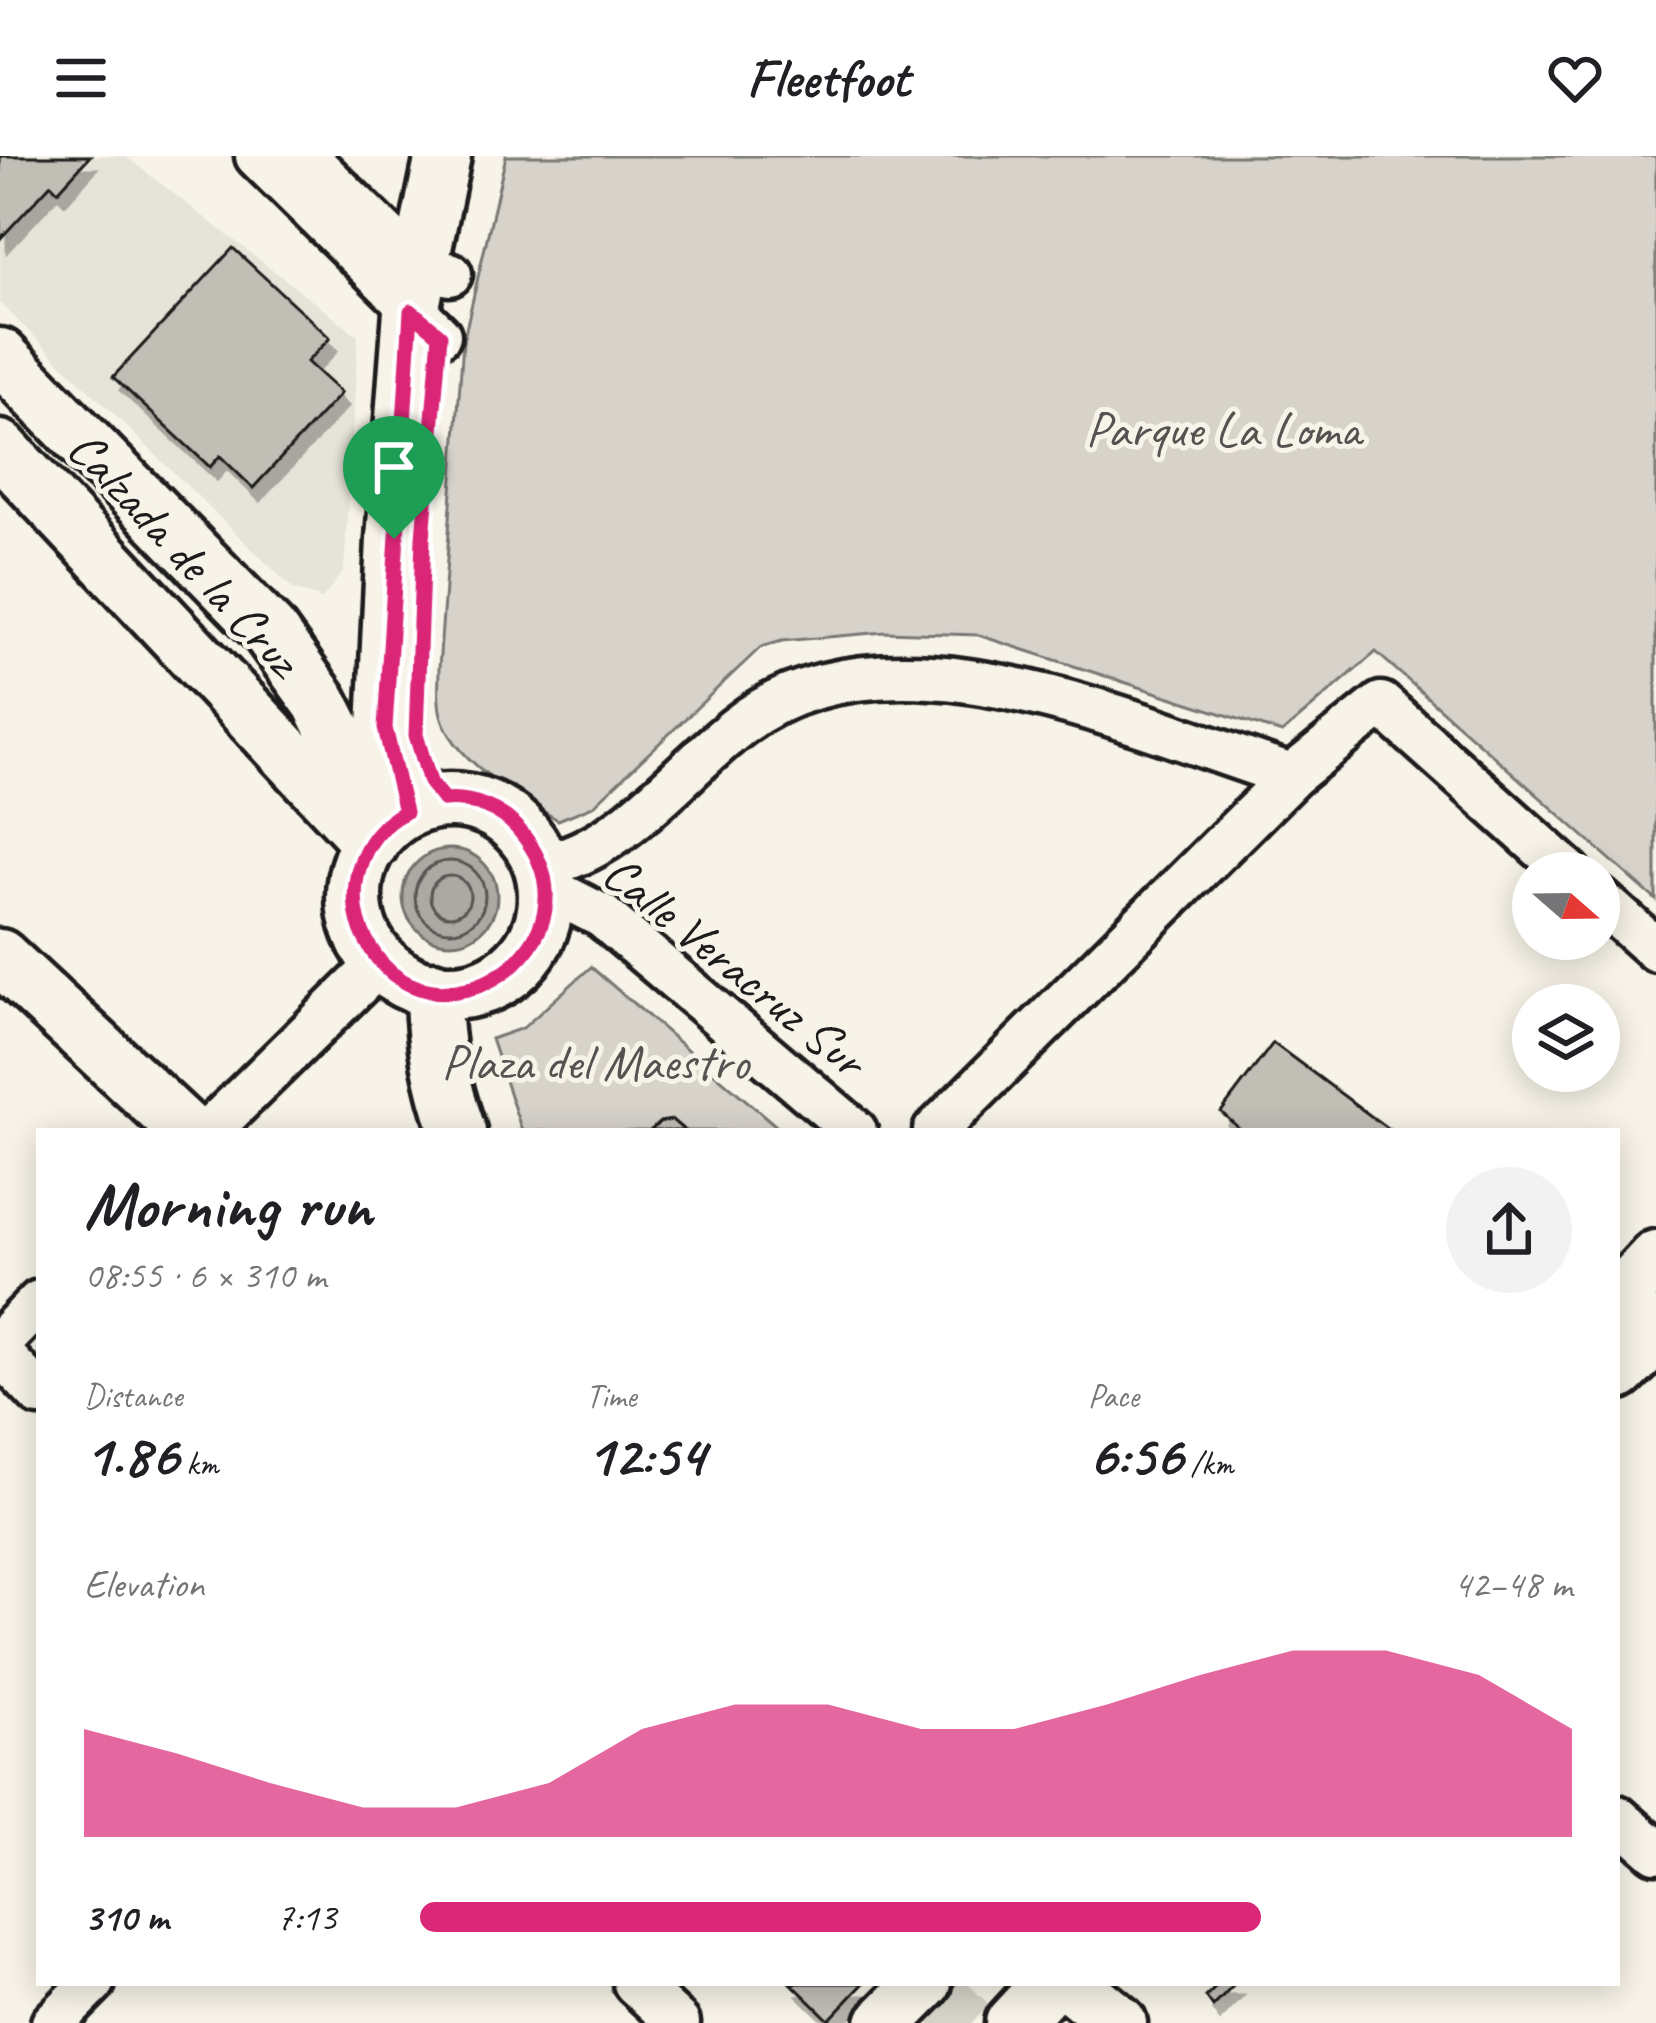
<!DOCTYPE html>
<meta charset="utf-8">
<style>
body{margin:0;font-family:Caveat,sans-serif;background:#f2f2f2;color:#202124;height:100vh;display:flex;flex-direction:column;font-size:45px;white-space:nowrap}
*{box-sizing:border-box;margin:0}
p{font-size:39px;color:#757577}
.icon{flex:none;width:66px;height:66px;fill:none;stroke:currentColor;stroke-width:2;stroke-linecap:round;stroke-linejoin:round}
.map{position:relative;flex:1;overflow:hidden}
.drawer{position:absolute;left:36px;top:972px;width:1584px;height:858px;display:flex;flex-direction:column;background:#fff;border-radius:0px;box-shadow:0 6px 30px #0003}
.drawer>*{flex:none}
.needle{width:78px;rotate:110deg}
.buttons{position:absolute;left:1512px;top:696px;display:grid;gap:24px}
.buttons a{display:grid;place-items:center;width:108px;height:108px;border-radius:50%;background:#fff;box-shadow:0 6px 30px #0003;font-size:60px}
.pin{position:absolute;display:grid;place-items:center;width:102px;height:102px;color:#fff;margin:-123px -51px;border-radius:50% 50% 50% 0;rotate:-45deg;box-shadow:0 0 12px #0007}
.pin .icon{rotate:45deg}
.round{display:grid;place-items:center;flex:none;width:126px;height:126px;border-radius:63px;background:#f2f2f2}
.head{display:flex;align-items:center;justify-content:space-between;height:204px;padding:0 48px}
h1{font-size:66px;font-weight:700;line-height:90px}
.figures{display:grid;grid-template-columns:repeat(3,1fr);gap:18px;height:204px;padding:12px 48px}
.figures div{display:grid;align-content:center}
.figures b{font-size:60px;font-weight:700}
.figures small{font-size:33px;font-weight:400}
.figures p{font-size:33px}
.chart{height:336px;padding:24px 48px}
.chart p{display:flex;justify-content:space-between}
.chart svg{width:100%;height:216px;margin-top:12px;fill:#db2777;opacity:.7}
ul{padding:0 48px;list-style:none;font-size:39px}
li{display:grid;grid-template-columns:192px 144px 1fr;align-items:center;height:90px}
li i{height:30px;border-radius:15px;background:#db2777}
header{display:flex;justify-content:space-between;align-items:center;height:156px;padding:0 48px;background:#fff;font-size:54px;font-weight:700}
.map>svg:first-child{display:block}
.built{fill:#e6e3d9}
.green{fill:#d7d3cb;stroke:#7a7874;stroke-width:3}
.water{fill:#aca9a2;stroke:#72716c;stroke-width:3}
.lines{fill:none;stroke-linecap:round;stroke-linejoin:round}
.shore{stroke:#565452;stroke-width:3}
.building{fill:#c0beb5;stroke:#1c1c1c;stroke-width:3;filter:url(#shadow)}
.highway-tunnel{stroke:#d6d3c9;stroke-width:63;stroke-dasharray:63 32;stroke-linecap:butt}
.minor-casing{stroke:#1c1c1c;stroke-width:51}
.major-casing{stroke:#1c1c1c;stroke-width:63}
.highway-casing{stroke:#1c1c1c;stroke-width:72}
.minor{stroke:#f7f3e8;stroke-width:42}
.major{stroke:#f7f3e8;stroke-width:54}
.highway{stroke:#f7f3e8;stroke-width:63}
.route-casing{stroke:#fff;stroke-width:24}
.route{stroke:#db2777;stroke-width:15}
.labels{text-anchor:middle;stroke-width:10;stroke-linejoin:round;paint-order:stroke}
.park-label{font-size:51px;fill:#545351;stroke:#f7f3e8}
.street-label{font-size:51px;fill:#1c1c1c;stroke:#f7f3e8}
</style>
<header><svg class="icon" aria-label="menu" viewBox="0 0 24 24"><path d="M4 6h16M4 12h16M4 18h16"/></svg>Fleetfoot<svg class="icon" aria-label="heart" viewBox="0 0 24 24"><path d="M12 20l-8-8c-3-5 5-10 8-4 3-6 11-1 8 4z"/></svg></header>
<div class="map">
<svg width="1656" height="1867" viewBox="0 0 1656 1867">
<defs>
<filter id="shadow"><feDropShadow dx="7" dy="13" stdDeviation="0" flood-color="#0004"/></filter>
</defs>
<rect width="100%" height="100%" fill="#f7f3e8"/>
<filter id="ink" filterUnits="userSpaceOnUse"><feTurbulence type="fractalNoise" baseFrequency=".00833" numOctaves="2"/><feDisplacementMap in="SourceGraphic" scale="24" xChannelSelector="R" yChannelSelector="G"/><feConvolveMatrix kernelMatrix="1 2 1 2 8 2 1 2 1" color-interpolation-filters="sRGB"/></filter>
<g filter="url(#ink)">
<path class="built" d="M 90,0 L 125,0 L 358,180 L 344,415 L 322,443 L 293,433 L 0,147 L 0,83 L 51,28 L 59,34 Z"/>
<path class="green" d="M 506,0 L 1656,0 L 1656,744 L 1376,496 L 1282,577 L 978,479 L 885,476 L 782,485 L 761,491 L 593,650 L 558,664 C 519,641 454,606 441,559 C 437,545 439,526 439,512 L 463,186 Z
M 591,811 L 782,975 L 522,975 L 491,883 L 523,872 Z"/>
<path class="water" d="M403 740a47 47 0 1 1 94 0a47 47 0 1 1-94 0Z"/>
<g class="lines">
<path class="shore" d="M415 740a35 35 0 1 1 70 0a35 35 0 1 1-70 0Z
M430 740a20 20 0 1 1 40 0a20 20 0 1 1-40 0Z"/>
</g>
<path class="building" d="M 0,0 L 90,0 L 58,35 L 51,28 L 0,83 Z
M 233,92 L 330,182 L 307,206 L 341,237 L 253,332 L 220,300 L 210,311 L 113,221 Z
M 1273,887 L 1391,975 L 1242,975 L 1221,956 Z
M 672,964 L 685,975 L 650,975 L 660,966 Z
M 791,1827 L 864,1827 L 829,1864 Z
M 1220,1827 L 1236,1827 L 1213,1851 L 1206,1841 Z"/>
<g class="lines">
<path class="highway-tunnel" d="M 928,1867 L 967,1827"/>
<g class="minor-casing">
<path id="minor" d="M 257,0 L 439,179
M 305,0 L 420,112 L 450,118
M 541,709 C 620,697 679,615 740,569 C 890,454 1137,571 1292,620
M 545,731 L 602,760 L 855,975
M 1599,743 L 1656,794
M 209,975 L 381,806
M 935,975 L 1292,620 L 1381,548 L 1570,717
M 0,1186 L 39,1146
M 0,1197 L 39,1238
M 1617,1661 L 1656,1695
M 635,1827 L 678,1867
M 53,1867 L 93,1827"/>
</g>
<g class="major-casing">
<path id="major" d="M 0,200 L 269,475 L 320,546 L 383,669
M 0,292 L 371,687
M354 740a96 96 0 1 1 192 0a96 96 0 1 1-192 0Z
M 405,655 L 385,572 L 394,383 L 411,155 L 443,0
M 0,801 L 187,975
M 433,833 C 433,884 441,927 458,975
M 1617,1144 L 1656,1102
M 1070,1827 L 1119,1867
M 884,1867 L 924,1827
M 1013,1867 L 1050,1827"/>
</g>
<g class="highway-casing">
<path id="highway" d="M 1617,1212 L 1656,1174"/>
</g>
<use href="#minor" class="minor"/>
<use href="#major" class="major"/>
<use href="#highway" class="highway"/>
</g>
</g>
<g class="lines" filter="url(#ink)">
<g class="route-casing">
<path id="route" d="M 411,155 L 440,179 L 423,382 L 416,579 L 430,626 L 444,644 C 470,641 501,653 518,673 C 617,786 427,909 365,782 C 343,738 359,678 405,656 L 385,572 Z"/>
</g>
<use href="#route" class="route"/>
</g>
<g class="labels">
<g class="park-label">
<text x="1223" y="290">Parque La Loma</text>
<text x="595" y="923">Plaza del Maestro</text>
</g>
<g class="street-label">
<text transform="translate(185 396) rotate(47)" y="18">Calzada de la Cruz</text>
<text transform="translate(735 809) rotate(39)" y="18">Calle Veracruz Sur</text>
</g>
</g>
</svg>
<div class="buttons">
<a><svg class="needle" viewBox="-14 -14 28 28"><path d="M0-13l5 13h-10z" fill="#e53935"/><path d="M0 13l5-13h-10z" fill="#757577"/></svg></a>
<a><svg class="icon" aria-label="layers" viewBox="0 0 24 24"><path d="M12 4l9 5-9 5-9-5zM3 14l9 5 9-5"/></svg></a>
</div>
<div class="pin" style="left:394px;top:383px;background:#1e9e55"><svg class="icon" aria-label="arrive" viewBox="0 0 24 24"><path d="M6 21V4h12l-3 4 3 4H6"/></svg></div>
<section class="drawer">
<div class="head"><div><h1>Morning run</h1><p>08:55 · 6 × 310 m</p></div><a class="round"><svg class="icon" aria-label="share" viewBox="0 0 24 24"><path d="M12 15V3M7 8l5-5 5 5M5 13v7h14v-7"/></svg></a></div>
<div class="figures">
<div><p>Distance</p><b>1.86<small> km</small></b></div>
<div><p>Time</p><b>12:54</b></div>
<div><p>Pace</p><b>6:56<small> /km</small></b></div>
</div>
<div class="chart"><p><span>Elevation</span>42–48 m</p>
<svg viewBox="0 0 160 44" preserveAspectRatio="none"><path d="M0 44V22L10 27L20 33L30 38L40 38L50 33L60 22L70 17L80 17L90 22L100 22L110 17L120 11L130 6L140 6L150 11L160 22V44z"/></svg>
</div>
<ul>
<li><b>310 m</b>7:13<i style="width:73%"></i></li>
</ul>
</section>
</div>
